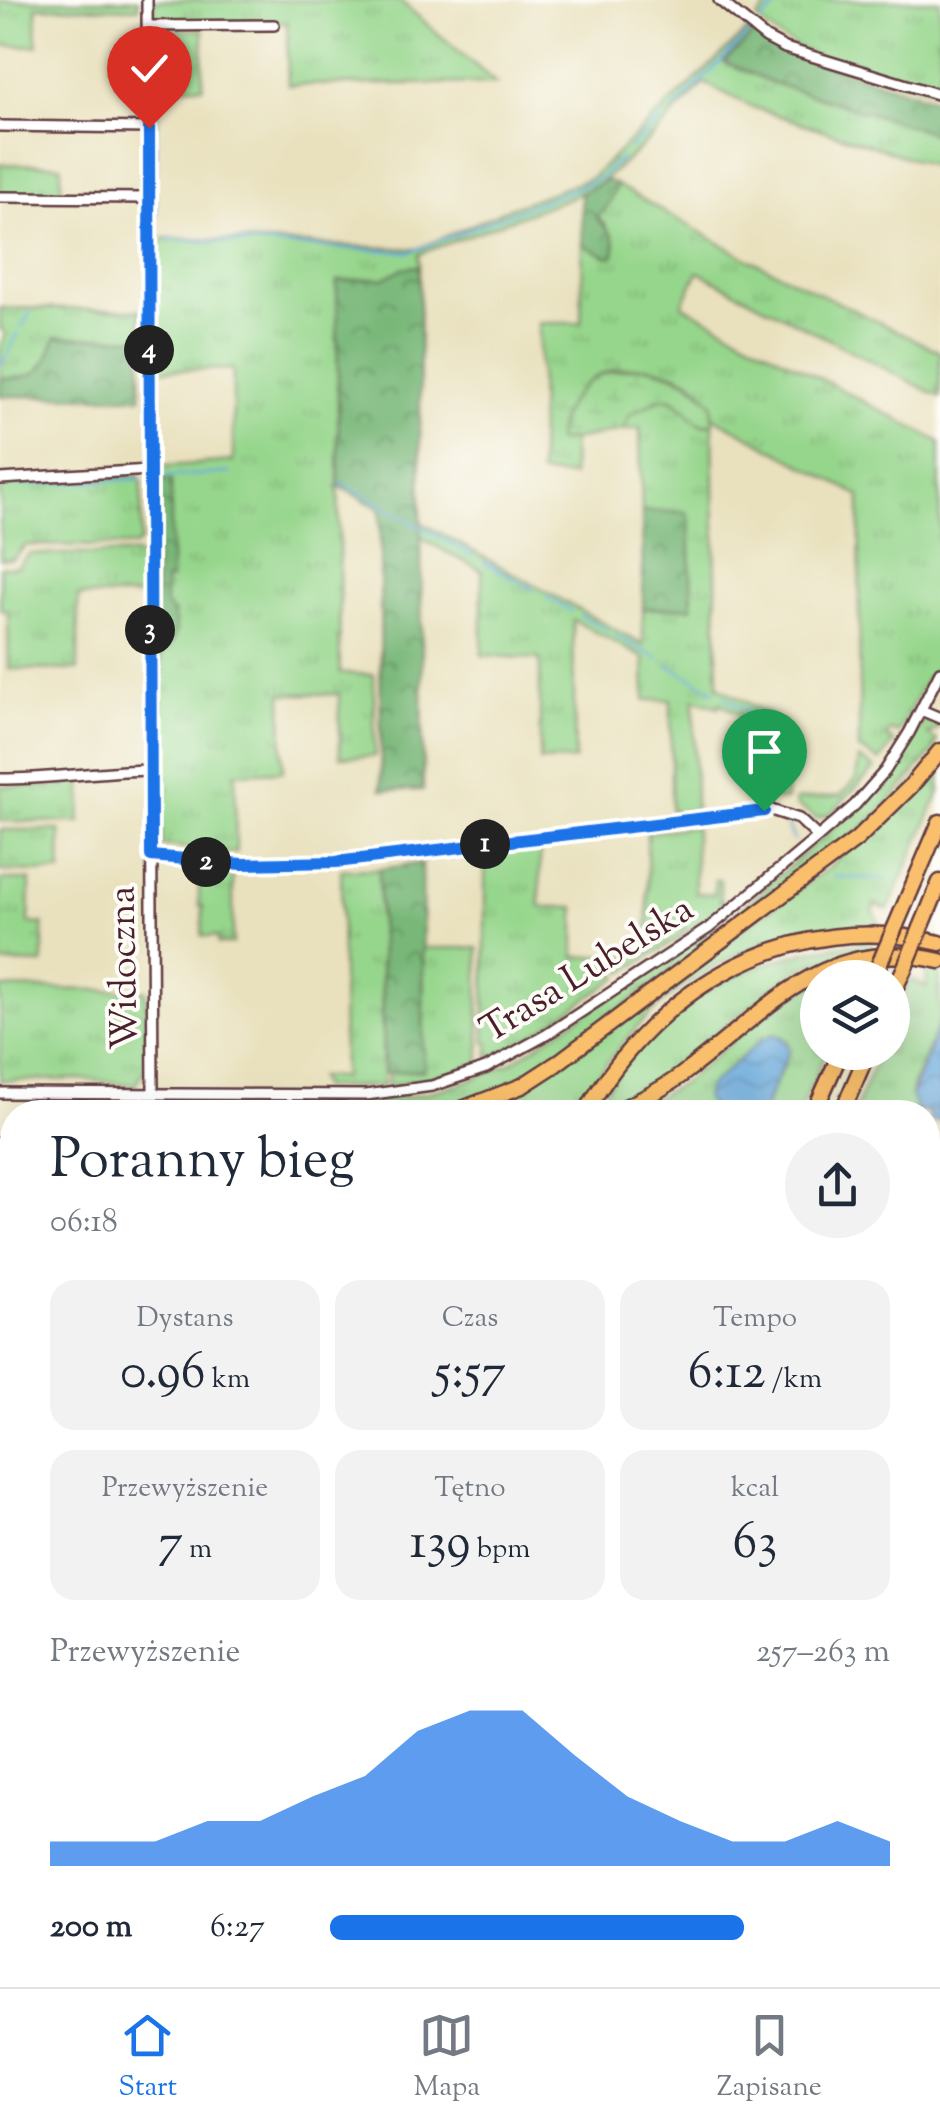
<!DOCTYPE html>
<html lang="pl">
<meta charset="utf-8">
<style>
body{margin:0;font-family:"Sorts Mill Goudy",serif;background:#f2f2f3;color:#1f2937;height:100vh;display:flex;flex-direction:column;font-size:38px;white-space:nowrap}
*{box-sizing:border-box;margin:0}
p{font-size:32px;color:#747a83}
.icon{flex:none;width:55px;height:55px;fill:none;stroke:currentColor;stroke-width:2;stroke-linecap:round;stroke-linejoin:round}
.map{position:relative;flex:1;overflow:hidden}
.side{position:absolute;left:0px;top:1100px;width:940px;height:888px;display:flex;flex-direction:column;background:#fff;border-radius:40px 40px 0 0;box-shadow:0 10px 40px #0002}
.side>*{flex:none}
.controls{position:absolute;left:800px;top:960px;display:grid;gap:20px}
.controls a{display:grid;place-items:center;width:110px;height:110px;border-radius:50%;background:#fff;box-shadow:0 10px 40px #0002;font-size:50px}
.pin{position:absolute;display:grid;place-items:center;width:85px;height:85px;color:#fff;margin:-102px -42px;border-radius:50% 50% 50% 0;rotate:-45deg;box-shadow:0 0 10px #0007}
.pin .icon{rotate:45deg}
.km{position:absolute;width:50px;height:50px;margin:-25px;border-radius:50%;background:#222;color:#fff;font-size:28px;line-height:50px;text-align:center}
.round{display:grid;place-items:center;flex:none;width:105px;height:105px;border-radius:52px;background:#f2f2f3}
.head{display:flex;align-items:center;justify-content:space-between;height:170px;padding:0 50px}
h1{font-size:55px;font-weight:600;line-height:75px}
.metrics{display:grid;grid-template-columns:repeat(3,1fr);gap:15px;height:170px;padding:10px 50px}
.metrics div{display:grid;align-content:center;border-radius:25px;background:#f2f2f3;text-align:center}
.metrics b{font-size:50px;font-weight:600}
.metrics small{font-size:28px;font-weight:400}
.metrics p{font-size:28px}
.chart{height:280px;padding:20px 50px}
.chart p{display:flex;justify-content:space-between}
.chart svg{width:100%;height:180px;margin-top:10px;fill:#1a73e8;opacity:.7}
ul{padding:0 50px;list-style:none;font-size:32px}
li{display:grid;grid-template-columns:160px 120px 1fr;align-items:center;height:75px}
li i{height:25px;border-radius:12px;background:#1a73e8}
.dock{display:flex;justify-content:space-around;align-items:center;height:140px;border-top:2px solid #e0e1e3;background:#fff;font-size:28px;color:#747a83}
.dock a{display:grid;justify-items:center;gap:5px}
.dock .selected{color:#1a73e8}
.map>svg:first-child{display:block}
.grass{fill:url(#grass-tufts);stroke:#707a5c;stroke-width:2.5}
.forest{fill:url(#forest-crowns);stroke:#616b52;stroke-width:2.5}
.wetland{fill:url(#wetland-marsh);stroke:#707a5c;stroke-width:2.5}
.water{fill:url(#water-waves);stroke:#596483;stroke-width:2.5}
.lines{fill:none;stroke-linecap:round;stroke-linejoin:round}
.stream{stroke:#68a8db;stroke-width:2.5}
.minor-casing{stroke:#623c41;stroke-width:14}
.highway-casing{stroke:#623c41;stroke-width:19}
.minor{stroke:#fff;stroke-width:9}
.highway{stroke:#f9bf6d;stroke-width:14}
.highway-bridge-casing{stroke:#623c41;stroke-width:19;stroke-linecap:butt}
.highway-bridge{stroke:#f9bf6d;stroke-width:14}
.route-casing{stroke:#fff;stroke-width:20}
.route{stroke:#1a73e8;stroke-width:12}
.labels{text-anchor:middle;stroke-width:8;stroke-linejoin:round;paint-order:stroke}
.street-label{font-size:38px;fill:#4a1f2b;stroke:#fdfcf7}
</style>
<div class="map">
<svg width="940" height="1987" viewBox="0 0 940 1987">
<defs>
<pattern id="grass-tufts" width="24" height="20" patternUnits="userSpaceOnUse" patternTransform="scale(2.5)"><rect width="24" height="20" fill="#96d68c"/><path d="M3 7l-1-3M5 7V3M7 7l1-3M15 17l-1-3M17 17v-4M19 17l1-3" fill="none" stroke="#83b779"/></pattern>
<pattern id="forest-crowns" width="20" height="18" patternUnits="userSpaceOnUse" patternTransform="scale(2.5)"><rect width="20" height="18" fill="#78b778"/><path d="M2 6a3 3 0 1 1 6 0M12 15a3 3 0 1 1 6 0" fill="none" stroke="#649463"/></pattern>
<pattern id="wetland-marsh" width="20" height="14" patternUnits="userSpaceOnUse" patternTransform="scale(2.5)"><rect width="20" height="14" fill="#96d68c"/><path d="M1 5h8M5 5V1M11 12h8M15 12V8" fill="none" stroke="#83b779"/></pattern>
<pattern id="water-waves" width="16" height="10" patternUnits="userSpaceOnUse" patternTransform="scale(2.5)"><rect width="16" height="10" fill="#68a8db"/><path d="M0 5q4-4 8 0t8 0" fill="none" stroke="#5888b2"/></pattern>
</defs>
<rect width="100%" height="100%" fill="#fdfcf7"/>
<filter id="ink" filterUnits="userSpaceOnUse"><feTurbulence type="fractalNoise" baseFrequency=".01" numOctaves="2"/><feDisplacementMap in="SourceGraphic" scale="20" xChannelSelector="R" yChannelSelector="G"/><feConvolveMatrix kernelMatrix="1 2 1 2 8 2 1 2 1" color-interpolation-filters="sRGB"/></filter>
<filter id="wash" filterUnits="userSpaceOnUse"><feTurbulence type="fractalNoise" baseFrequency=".0048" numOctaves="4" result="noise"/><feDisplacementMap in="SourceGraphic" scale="40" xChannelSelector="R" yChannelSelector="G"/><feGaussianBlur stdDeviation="2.25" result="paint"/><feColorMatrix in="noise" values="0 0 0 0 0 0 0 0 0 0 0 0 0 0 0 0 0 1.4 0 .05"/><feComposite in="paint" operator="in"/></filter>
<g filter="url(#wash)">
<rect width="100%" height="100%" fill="#e9e1be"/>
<path class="grass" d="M 0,0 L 138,0 L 138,8 L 36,7 L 37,46 L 0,45 Z
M 154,0 L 399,0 L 496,83 L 288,85 L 287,22 L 154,22 Z
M 774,0 L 940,0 L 940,90 C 882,74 799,62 757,19 Z
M 157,30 L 203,30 L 203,86 L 158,86 Z
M 748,30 L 754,34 L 725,62 L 940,135 L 940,168 L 755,108 L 704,83 L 654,136 L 595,188 L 419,254 L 419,266 L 403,268 L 385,278 L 337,282 L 340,673 L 374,675 L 375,756 L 340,757 L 339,694 L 282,694 L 283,771 L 235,773 L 236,853 L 161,845 L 161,653 L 168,648 L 174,614 L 165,604 L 165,580 L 170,579 L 171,481 L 155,481 L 155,467 L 233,461 L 233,369 L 157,370 L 156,244 L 165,238 L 418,249 L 510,208 L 591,178 Z
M 0,164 L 61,165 L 61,195 L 0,194 Z
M 617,185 L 743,256 L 940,352 L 940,397 L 698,272 L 682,305 L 940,442 L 940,660 L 931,678 L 927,677 L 898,733 L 891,730 L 886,736 L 894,742 L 880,761 L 859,749 L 860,496 L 713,417 C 709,370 641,359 604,373 C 593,377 583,391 575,400 C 564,412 556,424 558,441 L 573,441 L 572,476 L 540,474 L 539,323 L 581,323 L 583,245 L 591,247 L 606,225 L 597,217 L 608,205 Z
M 0,308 L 141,310 L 141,338 L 56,337 C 42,374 40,377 0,379 L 0,345 L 6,334 L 0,328 Z
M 663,398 L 673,400 L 701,425 L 713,424 L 718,686 L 785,724 L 786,800 L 776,800 L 763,729 L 720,703 L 718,707 L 694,699 L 695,810 L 671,812 L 671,700 L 645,700 L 644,658 L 573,620 L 575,760 L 540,761 L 540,659 L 482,655 L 482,571 L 421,538 L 420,522 L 643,645 L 643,609 L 692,607 L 686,512 L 642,511 L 640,428 L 623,430 L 630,413 Z
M 138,475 L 142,483 L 141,540 L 136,546 L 26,545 L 13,559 L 0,559 L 0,482 Z
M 29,554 L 136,554 L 142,560 L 141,596 L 78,596 L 78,670 L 9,669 L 8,611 L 0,610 L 0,567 L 17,567 Z
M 933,721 L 940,722 L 940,727 L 928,734 L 937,741 L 933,747 L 935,749 L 891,800 L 862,828 L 533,1074 L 468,1105 L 434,1112 L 157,1112 L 163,1104 L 171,1101 L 231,1106 L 232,1109 C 264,1092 339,1103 383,1100 C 428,1096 469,1082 509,1064 L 735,914 L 862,803 L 894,765 L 921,725 Z
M 940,757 L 940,792 L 888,910 L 874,904 L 874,913 L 881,925 C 752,920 634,999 577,1112 L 470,1112 L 492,1104 L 830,867 Z
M 859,759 L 875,768 L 829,815 L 816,818 L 796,805 L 795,800 L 840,796 L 856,779 Z
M 83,777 L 80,822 L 0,821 L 0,786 L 63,786 Z
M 695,826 L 695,893 L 714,894 L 715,880 L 720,880 L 720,901 L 723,900 L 724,907 L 688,933 L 684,927 L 680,929 L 684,935 L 624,972 L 617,961 L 648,946 L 647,833 Z
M 0,830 L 60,830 L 61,872 L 0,871 Z
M 540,847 L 540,907 L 575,907 L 575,957 L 608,956 L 608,964 L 619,977 L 519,1045 L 489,1058 L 489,1042 L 485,1042 L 485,854 Z
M 195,867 L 228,871 L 233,875 L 233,944 L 218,944 L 218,937 L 202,936 L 203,906 L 199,906 L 199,879 L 195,878 Z
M 379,869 L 383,1086 L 322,1088 L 318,1077 L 343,1077 L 341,870 Z
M 0,880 L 30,880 L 29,923 L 43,924 L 43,964 L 0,963 Z
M 873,942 L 868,952 L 819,961 L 792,973 L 653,1082 L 603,1108 L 596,1105 C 609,1086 621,1064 637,1048 C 699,980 783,949 873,942 Z
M 423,948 L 478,948 L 480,1062 L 450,1073 L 389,1086 L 387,1073 L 424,1070 Z
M 926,967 L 940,969 L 940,1021 L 912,1087 L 911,1096 L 918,1112 L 854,1112 L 879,1053 L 892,1052 L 893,1021 L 910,980 L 927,987 Z
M 817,981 L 818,1052 L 826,1053 L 799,1112 L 762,1112 L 788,1056 L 788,1042 L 710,1107 L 715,1112 L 629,1112 L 683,1083 L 761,1017 Z
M 0,988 L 146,991 L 146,1068 L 135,1085 L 81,1079 L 0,1081 Z
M 37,1101 L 137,1101 L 150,1112 L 34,1112 Z
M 634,1975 L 765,1975 L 762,1987 L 630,1987 Z"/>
<path class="forest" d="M 754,34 L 801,57 L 940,101 L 940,135 L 773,83 L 724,62 Z
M 607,180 L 617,185 L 608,205 L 597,218 C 607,230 619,235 614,255 L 608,257 L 583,245 L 581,193 Z
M 419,266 L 423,790 L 381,790 L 380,509 L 339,486 L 337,281 L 385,278 L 403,268 Z
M 56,337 L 141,338 L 141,397 L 0,396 L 0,379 C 40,377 42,374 56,337 Z
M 155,481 L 171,481 L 171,579 L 165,580 L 165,603 C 180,620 180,640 161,654 L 162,830 L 156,830 Z
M 642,511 L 686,512 L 689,516 L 692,607 L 643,609 Z
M 422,863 L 424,1070 L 384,1073 L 379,869 Z
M 0,1835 L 12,1835 L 12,1975 L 423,1975 L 417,1987 L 0,1987 Z"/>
<path class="wetland" d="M 647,367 C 674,372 693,381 712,403 L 713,424 C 684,427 689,400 667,399 C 655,398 642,410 630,414 L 623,430 C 601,433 579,441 557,441 C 557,414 580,380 606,373 C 619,369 633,368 647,367 Z"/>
<path class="water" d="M 940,1021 L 940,1121 L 930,1121 L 928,1112 L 918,1112 L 911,1096 Z
M 773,1034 L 784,1038 L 790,1049 L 762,1112 L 715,1112 L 705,1098 L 707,1088 L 761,1040 Z"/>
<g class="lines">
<path class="stream" d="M 761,22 L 783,0
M 155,34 L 156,73
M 674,109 L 748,34
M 629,149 L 662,119
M 156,172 L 157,106
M 156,195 L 157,215
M 168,239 L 410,252 L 597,180 L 621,158
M 22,326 L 30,313
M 0,367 L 18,334
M 158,477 L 230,473
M 340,482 L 473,556
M 0,486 L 141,479
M 484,562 L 534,590
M 546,597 L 571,611
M 580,615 L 608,631
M 616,636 L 659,659
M 667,664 L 714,691
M 724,697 L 771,725 L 771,745
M 787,823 L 794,841
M 835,877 L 885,879
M 0,1379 L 12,1390
M 0,1882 L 12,1888
M 132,1975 L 132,1987
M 191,1975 L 192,1987"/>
</g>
</g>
<g filter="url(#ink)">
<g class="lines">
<g class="minor-casing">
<path id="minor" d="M 147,0 L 153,1094
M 719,0 L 766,38 L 785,48 L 940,95
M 148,26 L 274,25
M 0,126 L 149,128
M 0,197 L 149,198
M 0,479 L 150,470
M 921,710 L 940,718
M 0,779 C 51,779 99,771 150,770
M 151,856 L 242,865 L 342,861 L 771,810 L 799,819 L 818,837
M 0,1093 L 366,1095 L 432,1086 L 486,1068 L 546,1035 L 709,928 L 818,837 L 855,805 L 885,771 L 909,733 L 940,672
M 0,1214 L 12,1216
M 931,1768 L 940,1570
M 430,1987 L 435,1975"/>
</g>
<g class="highway-casing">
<path id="highway" d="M 896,925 L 940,822
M 921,928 L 940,882
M 892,995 L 905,967
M 454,1112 L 522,1086 L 556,1064 L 857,839 L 911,786 L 940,751
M 586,1112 C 658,985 792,908 940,943
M 614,1112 C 640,1101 666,1088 688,1070 C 769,1009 826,934 940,961
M 814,1112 L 841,1052
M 842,1112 L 868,1052
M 0,1145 L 12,1146
M 928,1153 L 940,1153
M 0,1173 L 12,1175
M 928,1174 L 940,1174
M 928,1195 L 940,1194
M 928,1242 C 939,1265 937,1286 928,1309
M 928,1358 L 940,1349
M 928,1384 L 940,1375
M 483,1987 L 486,1975
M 509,1987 L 511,1975
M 536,1987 L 538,1975
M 556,1987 L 561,1975"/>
</g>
<use href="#minor" class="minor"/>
<use href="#highway" class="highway"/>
<g class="highway-bridge-casing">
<path id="highway-bridge" d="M 878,967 L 896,925
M 905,967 L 921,928"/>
</g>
<use href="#highway-bridge" class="highway-bridge"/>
</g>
</g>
<g class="lines" filter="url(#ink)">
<g class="route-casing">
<path id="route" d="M 149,128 L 151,856 L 242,864 L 336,862 L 764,811"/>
</g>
<use href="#route" class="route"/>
</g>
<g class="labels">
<g class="street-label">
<text transform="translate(122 968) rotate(-91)" y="13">Widoczna</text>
<text transform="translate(586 968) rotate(-32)" y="13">Trasa Lubelska</text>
</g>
</g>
</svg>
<div class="controls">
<a><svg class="icon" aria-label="layers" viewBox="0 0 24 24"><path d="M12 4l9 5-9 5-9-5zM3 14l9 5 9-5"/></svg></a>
</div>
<div class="pin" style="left:764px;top:811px;background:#1e9e55"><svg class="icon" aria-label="arrive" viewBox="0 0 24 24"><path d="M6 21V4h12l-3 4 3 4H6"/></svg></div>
<div class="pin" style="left:149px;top:128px;background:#d93025"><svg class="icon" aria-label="check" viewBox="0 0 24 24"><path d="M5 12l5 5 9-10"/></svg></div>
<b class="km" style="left:485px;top:844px">1</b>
<b class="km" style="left:206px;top:862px">2</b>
<b class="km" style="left:150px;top:630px">3</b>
<b class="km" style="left:149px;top:350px">4</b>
<section class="side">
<div class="head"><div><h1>Poranny bieg</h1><p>06:18</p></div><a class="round"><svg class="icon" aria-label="share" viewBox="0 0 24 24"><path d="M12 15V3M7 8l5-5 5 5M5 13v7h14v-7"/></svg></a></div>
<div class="metrics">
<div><p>Dystans</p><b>0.96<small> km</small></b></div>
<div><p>Czas</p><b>5:57</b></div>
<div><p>Tempo</p><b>6:12<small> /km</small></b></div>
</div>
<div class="metrics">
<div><p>Przewyższenie</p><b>7<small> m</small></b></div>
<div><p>Tętno</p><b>139<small> bpm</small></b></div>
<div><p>kcal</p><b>63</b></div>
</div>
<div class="chart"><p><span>Przewyższenie</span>257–263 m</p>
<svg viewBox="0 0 160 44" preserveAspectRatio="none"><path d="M0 44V38L10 38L20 38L30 33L40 33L50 27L60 22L70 11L80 6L90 6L100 17L110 27L120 33L130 38L140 38L150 33L160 38V44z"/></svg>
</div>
<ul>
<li><b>200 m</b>6:27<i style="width:74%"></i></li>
</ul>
</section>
</div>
<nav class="dock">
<a class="selected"><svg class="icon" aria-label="home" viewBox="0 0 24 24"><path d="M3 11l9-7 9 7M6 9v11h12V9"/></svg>Start</a>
<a><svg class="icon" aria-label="map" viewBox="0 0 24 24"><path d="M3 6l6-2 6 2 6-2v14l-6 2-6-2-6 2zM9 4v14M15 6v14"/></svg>Mapa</a>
<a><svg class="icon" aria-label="saved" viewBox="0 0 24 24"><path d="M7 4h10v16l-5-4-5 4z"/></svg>Zapisane</a>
</nav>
